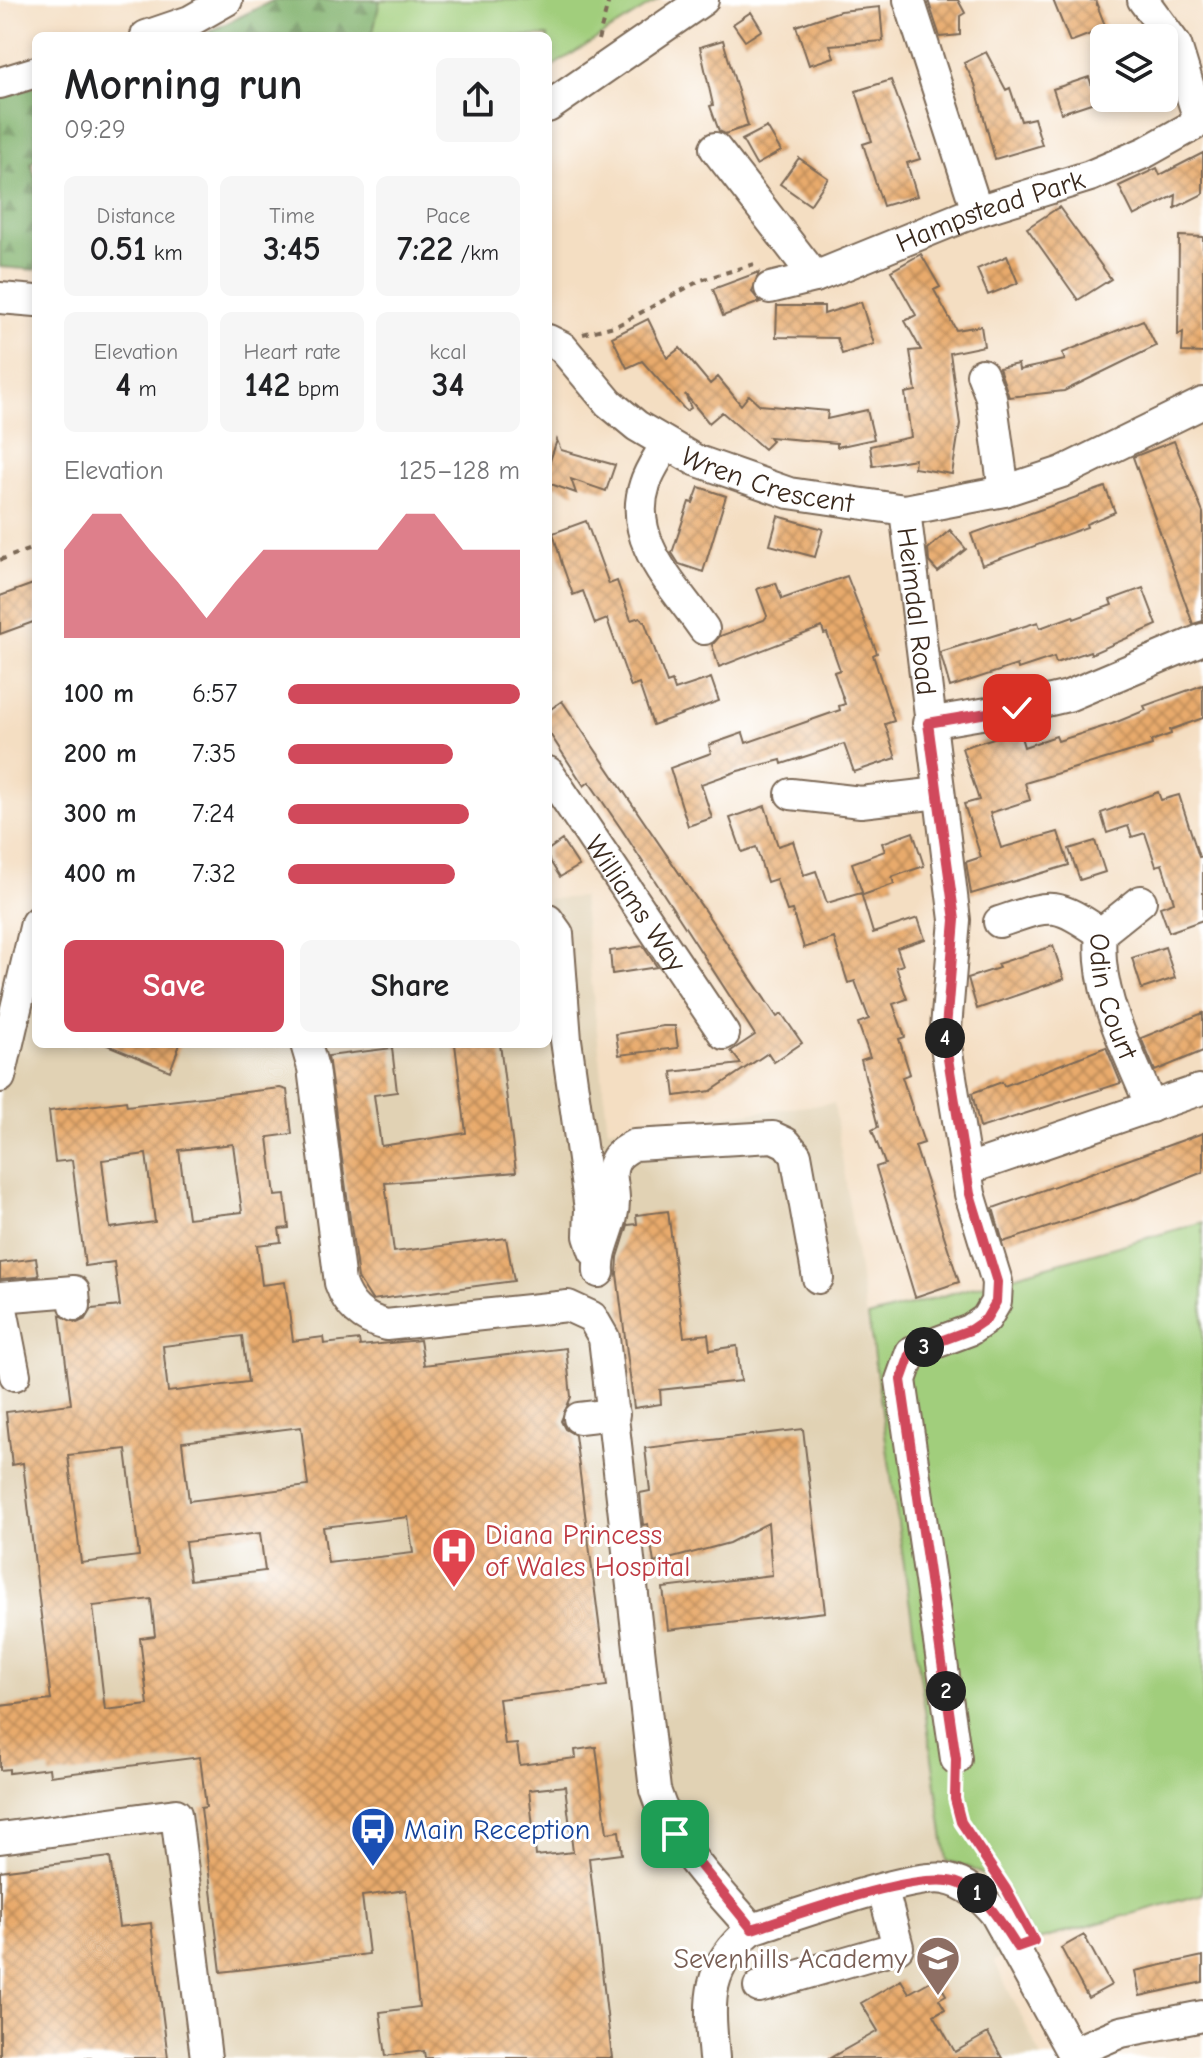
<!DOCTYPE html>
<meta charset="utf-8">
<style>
body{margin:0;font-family:"Comic Neue",sans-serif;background:#f6f6f6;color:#202124;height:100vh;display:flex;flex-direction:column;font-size:30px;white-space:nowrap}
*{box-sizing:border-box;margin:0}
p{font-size:26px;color:#757577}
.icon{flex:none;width:44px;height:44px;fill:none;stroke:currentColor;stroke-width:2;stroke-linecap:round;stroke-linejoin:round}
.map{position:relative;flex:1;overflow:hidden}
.panel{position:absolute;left:32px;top:32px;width:520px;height:1016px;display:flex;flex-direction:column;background:#fff;border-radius:12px;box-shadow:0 4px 12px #0003}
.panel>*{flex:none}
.controls{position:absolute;left:1090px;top:24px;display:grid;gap:16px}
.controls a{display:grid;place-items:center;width:88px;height:88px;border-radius:12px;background:#fff;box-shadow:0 4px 12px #0003;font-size:40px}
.pin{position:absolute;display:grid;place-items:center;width:68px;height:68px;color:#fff;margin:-34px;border-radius:16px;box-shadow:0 4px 12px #0006}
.km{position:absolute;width:40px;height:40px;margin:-20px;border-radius:50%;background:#222;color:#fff;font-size:22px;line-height:40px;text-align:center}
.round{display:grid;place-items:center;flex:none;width:84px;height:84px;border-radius:12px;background:#f6f6f6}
.overview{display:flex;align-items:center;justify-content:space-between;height:136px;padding:0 32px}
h1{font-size:44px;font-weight:700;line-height:60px}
.metrics{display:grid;grid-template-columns:repeat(3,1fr);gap:12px;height:136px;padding:8px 32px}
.metrics div{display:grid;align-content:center;border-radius:12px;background:#f6f6f6;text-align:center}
.metrics b{font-size:34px;font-weight:700}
.metrics small{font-size:22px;font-weight:400}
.metrics p{font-size:22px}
.chart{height:224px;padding:16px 32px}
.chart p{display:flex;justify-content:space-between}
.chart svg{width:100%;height:144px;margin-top:8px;fill:#d1495b;opacity:.7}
.button{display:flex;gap:16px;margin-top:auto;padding:16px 32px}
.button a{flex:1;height:92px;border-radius:12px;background:#d1495b;color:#fff;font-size:32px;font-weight:700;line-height:92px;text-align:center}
.button a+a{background:#f6f6f6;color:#202124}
ul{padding:0 32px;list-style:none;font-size:26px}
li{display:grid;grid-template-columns:128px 96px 1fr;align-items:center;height:60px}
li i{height:20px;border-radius:10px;background:#d1495b}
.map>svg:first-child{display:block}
.built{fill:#e1d2b4}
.green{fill:#a1ce7c;stroke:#6e7c4d;stroke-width:2}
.forest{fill:url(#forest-firs);stroke:#5e6e45;stroke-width:2}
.building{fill:url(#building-cross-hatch);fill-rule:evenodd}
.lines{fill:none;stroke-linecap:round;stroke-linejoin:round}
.minor-casing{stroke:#7c6957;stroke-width:34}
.path{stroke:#7c6957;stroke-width:4;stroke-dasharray:6 6;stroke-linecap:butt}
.minor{stroke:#fff;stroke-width:30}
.route-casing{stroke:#fff;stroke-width:16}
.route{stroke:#d1495b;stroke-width:10}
.labels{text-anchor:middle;stroke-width:6;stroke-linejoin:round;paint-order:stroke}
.street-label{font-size:28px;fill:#3b2a1e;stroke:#fff}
.health-label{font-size:28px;fill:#be3a42;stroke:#fff;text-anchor:start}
.transit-label{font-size:28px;fill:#164399;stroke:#fff;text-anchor:start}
.education-label{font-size:28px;fill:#785e54;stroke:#fff;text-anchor:end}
</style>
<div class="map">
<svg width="1203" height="2058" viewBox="0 0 1203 2058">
<defs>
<pattern id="forest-firs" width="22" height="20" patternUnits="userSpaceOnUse" patternTransform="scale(2)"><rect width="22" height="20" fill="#80b16c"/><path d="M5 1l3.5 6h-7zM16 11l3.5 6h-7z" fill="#6a9058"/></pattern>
<pattern id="building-cross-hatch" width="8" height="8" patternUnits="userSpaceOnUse" patternTransform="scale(2)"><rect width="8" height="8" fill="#e8aa6c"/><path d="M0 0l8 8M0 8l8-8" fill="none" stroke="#bd8b58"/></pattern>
</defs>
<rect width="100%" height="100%" fill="#fff"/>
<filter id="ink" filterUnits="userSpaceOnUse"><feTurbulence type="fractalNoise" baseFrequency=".0125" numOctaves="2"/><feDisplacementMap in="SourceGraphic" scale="16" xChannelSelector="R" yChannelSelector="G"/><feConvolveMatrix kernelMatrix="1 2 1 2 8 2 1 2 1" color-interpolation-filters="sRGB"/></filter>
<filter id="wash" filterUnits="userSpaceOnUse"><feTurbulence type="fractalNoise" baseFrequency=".006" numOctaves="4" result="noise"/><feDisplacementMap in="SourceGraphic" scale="32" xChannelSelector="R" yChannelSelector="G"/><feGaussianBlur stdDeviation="1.8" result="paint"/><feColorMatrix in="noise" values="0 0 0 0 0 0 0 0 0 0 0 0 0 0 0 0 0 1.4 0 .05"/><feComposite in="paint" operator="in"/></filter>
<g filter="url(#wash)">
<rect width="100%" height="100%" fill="#f4dec2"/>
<path class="built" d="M 582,897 L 608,1129 L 834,1103 L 947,1861 L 977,1868 L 1005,1891 L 1023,1917 L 1031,1942 L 994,1961 L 1042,2058 L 0,2058 L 0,1079 L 36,923 L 36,1044 L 548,1044 L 548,899 Z"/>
<path class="green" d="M 380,0 L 658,0 L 548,69 L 548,36 L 372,36 Z
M 1203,1222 L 1203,1894 L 1031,1942 C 1016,1896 995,1872 947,1861 L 868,1317 Z"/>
<path class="forest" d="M 274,0 L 380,0 L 372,36 L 201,36 Z
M 36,86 L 36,159 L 31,163 L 36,179 L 36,270 L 0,267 L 0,97 Z"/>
<g id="blocks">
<path class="building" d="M 928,0 L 958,0 L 965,13 L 960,16 L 960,35 L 940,37 Z
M 1053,0 L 1095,0 L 1106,28 L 1070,42 Z
M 880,7 L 883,41 L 830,45 L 834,57 L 809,65 L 796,26 L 840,11 Z
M 751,12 L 762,30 L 745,41 L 733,24 Z
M 723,40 L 748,126 L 725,134 L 719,131 L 710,106 L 713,105 L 700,47 Z
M 986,52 L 1006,90 L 1010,88 L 1021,121 L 1034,118 L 1042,145 L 995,159 L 975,84 L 964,63 Z
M 1089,77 L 1097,101 L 1061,113 L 1053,89 Z
M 891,80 L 920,159 L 907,163 L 917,196 L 883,206 L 863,144 L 872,141 L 856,91 Z
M 767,127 L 781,151 L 756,165 L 742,140 Z
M 1203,153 L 1203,194 L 1175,208 L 1176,195 L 1134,216 L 1119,186 L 1157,168 L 1160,175 Z
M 799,158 L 828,178 L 810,205 L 780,184 Z
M 1059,207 L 1111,279 L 1078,300 L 1027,228 Z
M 1179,236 L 1203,237 L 1203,353 L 1182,352 L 1183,332 L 1178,335 Z
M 921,254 L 940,287 L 934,290 L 956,330 L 981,326 L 984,346 L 950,353 L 960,424 L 952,474 L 914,468 L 915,459 L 873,466 L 870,446 L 911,437 L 905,393 L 916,391 L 910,351 L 921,350 L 905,321 L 916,315 L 891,271 Z
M 1007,256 L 1018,283 L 988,295 L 977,269 Z
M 759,272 L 752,292 L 760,302 L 723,316 L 713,289 Z
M 861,302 L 874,344 L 842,354 L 837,338 L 776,337 L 777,306 L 824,306 L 824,314 Z
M 648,319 L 667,358 L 680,348 L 710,384 L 718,377 L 741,405 L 749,395 L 760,405 L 828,411 L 827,419 L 867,410 L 874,439 L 837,447 L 837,443 L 769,437 L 772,441 L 764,449 L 722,412 L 709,423 L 685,394 L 691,408 L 686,411 L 642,361 L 627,368 L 612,337 Z
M 1143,320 L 1156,346 L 1064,391 L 1009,397 L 999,368 L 1018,364 L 1019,370 L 1065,360 L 1062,353 Z
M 557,440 L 561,450 L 615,465 L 606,491 L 571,479 L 576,493 L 548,483 L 548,467 Z
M 1174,441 L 1203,513 L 1203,621 L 1193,624 L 1133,457 Z
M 699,487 L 726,496 L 703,572 L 679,564 L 672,553 L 689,502 L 693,503 Z
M 1105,487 L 1115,512 L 1086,524 L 1087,527 L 982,565 L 971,534 Z
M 778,516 L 823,529 L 815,557 L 770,545 Z
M 586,521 L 609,584 L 617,581 L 631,620 L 640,617 L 645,623 L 667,683 L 672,681 L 675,690 L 711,678 L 719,701 L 653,725 L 639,684 L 631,687 L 607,619 L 595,624 L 583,591 L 573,595 L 562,564 L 553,533 Z
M 950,530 L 966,549 L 938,572 L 929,562 L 928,549 Z
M 847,576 L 877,653 L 873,655 L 894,721 L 885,724 L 896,758 L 854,772 L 844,744 L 782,764 L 781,760 L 738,771 L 701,784 L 712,818 L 688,826 L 670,768 L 711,753 L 709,745 L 743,733 L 746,743 L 840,710 L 839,706 L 845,704 L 834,672 L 840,670 L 827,633 L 824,634 L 822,627 L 719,667 L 712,645 L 720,636 L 764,620 L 767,616 L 757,589 L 776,583 L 782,599 Z
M 36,583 L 36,621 L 0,634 L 0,596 Z
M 1143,588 L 1157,625 L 1091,654 L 1090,651 L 1056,663 L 1054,657 L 1018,669 L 1017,665 L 950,687 L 940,652 L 1038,622 L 1040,628 L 1073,616 L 1074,619 L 1112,605 L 1110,600 Z
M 1203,685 L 1203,718 L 1170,730 L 1171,734 L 1151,741 L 1152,745 L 1025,783 L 1030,800 L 990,813 L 1001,848 L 1058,832 L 1069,865 L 971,894 L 966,862 L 981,857 L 964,804 L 979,800 L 962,748 L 1019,730 L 1024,747 L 1056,736 L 1058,741 L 1112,724 L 1146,710 L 1144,706 Z
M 562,701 L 777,1017 L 782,1014 L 802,1043 L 774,1062 L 768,1053 L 711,1091 L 675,1096 L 672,1072 L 741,1064 L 731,1051 L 755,1035 L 622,830 L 589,782 L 584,786 L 548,731 L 548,711 Z
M 1158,792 L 1161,800 L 1179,795 L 1199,857 L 1203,856 L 1203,920 L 1169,932 L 1160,907 L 1174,902 L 1162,864 L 1156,866 L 1145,833 L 1132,837 L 1128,826 L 1107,833 L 1101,813 Z
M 765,806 L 778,846 L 793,841 L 804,875 L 816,871 L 827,903 L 861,893 L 873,933 L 918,918 L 925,939 L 897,948 L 903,965 L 896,967 L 907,999 L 893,1004 L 905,1037 L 899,1039 L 910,1074 L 902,1077 L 924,1143 L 915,1146 L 959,1282 L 915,1297 L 876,1167 L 885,1164 L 872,1130 L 878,1127 L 861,1060 L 870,1057 L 858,1023 L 869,1019 L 855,981 L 848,983 L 834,938 L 804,948 L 792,910 L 787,911 L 776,879 L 767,882 L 756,847 L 742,852 L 730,818 Z
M 913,832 L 924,866 L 892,877 L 894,884 L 863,895 L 852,863 L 885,851 L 882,843 Z
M 562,840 L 579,866 L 560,877 L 548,858 L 548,850 Z
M 1095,841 L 1105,872 L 1080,880 L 1069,849 Z
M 643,946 L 657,967 L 612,974 L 610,951 Z
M 1053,946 L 1064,979 L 977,1009 L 968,978 L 999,968 L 997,964 Z
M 1165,947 L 1175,978 L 1142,989 L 1132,958 Z
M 1203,1013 L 1203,1051 L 1155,1071 L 1141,1038 Z
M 663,1026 L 675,1026 L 678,1048 L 619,1055 L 616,1034 Z
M 105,1044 L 180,1044 L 170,1071 Z
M 455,1044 L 500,1044 L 516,1172 L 385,1183 L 394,1252 L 506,1238 L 514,1281 L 372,1300 L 358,1278 L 328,1056 L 392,1048 L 397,1092 L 374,1095 L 381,1146 L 466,1133 Z
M 1106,1047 L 1121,1083 L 980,1128 L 972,1093 L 1002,1082 L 1004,1086 Z
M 280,1088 L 287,1090 L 292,1134 L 268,1137 L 275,1196 L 285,1195 L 289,1228 L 279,1229 L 281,1242 L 257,1245 L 262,1285 L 285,1282 L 293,1341 L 323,1337 L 324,1344 L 359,1340 L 360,1346 L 420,1340 L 424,1365 L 566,1348 L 571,1397 L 561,1421 L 565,1429 L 575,1435 L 607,1686 L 499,1699 L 505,1745 L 517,1744 L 520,1765 L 576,1758 L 575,1750 L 596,1747 L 607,1833 L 619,1831 L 622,1854 L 589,1858 L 612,2058 L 425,2058 L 424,2051 L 386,2056 L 380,2012 L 419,2007 L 406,1890 L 362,1896 L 369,1954 L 221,1972 L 201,1808 L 206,1807 L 200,1757 L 50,1776 L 49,1768 L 9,1773 L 9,1769 L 0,1770 L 0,1706 L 51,1700 L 23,1463 L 12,1465 L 6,1412 L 71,1404 L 60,1315 L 77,1323 L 86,1319 L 92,1309 L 120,1306 L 114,1262 L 85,1266 L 72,1160 L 55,1162 L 49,1111 L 126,1101 L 127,1106 ZM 233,1144 L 242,1212 L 188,1218 L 179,1150 ZM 146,1154 L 155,1222 L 110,1228 L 102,1160 ZM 242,1336 L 248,1382 L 168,1392 L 163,1346 ZM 301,1427 L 308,1486 L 189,1501 L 182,1442 ZM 126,1449 L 139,1556 L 81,1563 L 68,1455 ZM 408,1517 L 413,1553 L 328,1563 L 323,1527 ZM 260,1533 L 265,1571 L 190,1580 L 185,1542 ZM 151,1599 L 155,1636 L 140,1638 L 148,1705 L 105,1710 L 93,1606 ZM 565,1786 L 573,1852 L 536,1856 L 529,1790 Z
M 1203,1133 L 1203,1172 L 1138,1198 L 1003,1242 L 993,1208 Z
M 668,1211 L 684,1337 L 708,1334 L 710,1350 L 737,1346 L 741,1381 L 660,1390 L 661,1404 L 634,1408 L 617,1274 L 618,1257 L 628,1225 L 637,1224 L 636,1215 Z
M 36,1258 L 39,1276 L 0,1279 L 0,1263 Z
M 803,1429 L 825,1612 L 668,1630 L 663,1588 L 772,1575 L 768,1523 L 729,1543 L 654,1563 L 648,1524 L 643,1525 L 640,1493 L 650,1491 L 645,1448 Z
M 110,1857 L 119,1927 L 151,1923 L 168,2058 L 0,2058 L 0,1871 Z
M 1084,1935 L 1111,1985 L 1088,1998 L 1061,1948 Z
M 1203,1956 L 1203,1982 L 1140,1996 L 1135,1971 Z
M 936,1978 L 946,1995 L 939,1999 L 945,2009 L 934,2015 L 955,2052 L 988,2033 L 1002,2058 L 830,2058 L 878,2031 L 861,2003 L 901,1980 L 909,1993 Z"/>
</g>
</g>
<g filter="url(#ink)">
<use href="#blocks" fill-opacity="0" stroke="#7c6957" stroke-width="2"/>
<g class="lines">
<g class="minor-casing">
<g id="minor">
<path d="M 909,0 L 977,211"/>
<path d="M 1143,0 L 1176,45 L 1199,120"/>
<path d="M 146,36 L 190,21 L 227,0"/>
<path d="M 0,83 L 36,72"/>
<path d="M 548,107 L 703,0"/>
<path d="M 715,148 L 815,277"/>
<path id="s1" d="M 770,288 L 815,277 L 977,211 L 1090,176 L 1146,152 L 1203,120"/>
<path d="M 0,298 L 36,301"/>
<path id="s2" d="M 548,340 L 562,347 L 609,403 L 637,426 L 695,460 L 789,493 L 905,510 L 1004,491 L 1062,472 L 1203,403"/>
<path d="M 982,374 L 991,397 L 1004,491"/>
<path d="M 666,444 C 659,457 649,470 645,484 C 626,541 674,585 704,629"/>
<path id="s3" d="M 905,510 L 955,920 L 945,1040 L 970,1194 L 997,1282 L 996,1302 L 986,1319 L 970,1330 L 911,1352 L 901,1380 L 956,1759"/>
<path d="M 928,723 L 1017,708 L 1068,696 L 1203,639"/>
<path id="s4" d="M 548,772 L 724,1034"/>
<path d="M 791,794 L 861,802 L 939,793"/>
<path id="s5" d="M 1141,901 L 1101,933 C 1095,994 1129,1051 1151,1107"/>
<path d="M 548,920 L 558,934 L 566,1040 L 590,1209 L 589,1236 L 594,1251"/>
<path d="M 999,922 C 1053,904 1053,901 1101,933"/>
<path d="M 306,1044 L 313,1068 L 340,1283 C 348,1306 362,1319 386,1325 L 568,1306 L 592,1317 L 604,1338 L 655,1790 C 672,1845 715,1886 752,1929"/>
<path d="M 0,1077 L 36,923"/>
<path d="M 968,1169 L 1199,1090"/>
<path d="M 599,1272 C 597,1246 615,1224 614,1199 C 614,1185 608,1174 615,1161 C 619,1153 627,1149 634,1145 L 773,1137 L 786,1143 L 796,1155 L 818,1278"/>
<path d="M 0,1297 L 74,1291 L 75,1305"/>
<path d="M 0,1299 L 15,1375"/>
<path d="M 579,1418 L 614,1414"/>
<path d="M 0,1838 L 176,1814 L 206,2058"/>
<path d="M 759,1987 L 898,1947 L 883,1890"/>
<path d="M 1072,2053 L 1121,2032 L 1203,2016"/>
<path d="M 714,2058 C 709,2002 704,1968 752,1929 C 791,1917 912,1873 945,1879 C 967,1883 981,1897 995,1913 L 1075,2058"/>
</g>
</g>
<path class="path" d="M 598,40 L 609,0
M 583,334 L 618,325 L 701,280 L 758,263
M 0,560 L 36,547
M 956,1783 L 961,1822 L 993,1871"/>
<use href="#minor" class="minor"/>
</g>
</g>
<g class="lines" filter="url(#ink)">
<g class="route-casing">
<path id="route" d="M 675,1834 L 752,1929 C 795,1916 923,1867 960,1884 C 988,1897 1001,1923 1017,1947 L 1034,1941 L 1006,1889 L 961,1822 L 955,1799 L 956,1759 L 901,1380 L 911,1352 L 970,1330 L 986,1319 L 996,1302 L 997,1282 L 970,1194 L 945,1040 L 955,920 L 928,723 L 1017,708"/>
</g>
<use href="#route" class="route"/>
</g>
<defs>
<g id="hospital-pin" transform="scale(2.3)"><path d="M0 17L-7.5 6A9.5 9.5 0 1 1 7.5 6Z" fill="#e0444e" stroke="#fff"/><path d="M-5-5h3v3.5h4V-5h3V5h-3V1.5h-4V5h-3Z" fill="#fff"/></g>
<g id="bus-pin" transform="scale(2.3)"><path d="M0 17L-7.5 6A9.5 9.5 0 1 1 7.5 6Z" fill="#1a4fb4" stroke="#fff"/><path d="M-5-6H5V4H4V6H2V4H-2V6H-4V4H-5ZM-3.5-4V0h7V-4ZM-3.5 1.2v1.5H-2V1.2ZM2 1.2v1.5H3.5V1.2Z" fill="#fff"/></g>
<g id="school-pin" transform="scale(2.3)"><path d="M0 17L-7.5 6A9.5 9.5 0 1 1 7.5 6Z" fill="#8d6e63" stroke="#fff"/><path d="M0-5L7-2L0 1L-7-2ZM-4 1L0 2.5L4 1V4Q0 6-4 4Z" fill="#fff"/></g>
</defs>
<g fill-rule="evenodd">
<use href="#hospital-pin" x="454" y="1550"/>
<use href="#bus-pin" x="373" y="1829"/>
<use href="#school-pin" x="938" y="1958"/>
</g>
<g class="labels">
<g class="street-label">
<text dy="10" stroke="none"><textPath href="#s1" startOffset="234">Hampstead Park</textPath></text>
<text dy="10" stroke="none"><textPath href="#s2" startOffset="268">Wren Crescent</textPath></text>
<text dy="10" stroke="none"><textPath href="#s3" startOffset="102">Heimdal Road</textPath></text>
<text dy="10" stroke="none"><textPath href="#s4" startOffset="158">Williams Way</textPath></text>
<text dy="10" stroke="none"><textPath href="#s5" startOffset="116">Odin Court</textPath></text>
</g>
<g class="health-label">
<text x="485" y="1544">Diana Princess<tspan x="485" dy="32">of Wales Hospital</tspan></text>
</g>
<g class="transit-label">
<text x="404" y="1839">Main Reception</text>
</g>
<g class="education-label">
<text x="907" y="1968">Sevenhills Academy</text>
</g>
</g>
</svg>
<div class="controls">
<a><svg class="icon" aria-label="layers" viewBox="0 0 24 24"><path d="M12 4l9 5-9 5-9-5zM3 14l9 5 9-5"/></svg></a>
</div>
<div class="pin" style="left:675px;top:1834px;background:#1e9e55"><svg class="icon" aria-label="arrive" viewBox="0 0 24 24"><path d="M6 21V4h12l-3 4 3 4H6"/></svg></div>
<div class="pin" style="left:1017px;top:708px;background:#d93025"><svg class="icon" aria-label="check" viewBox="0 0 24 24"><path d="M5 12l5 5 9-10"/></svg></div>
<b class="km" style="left:977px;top:1893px">1</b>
<b class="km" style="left:946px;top:1691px">2</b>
<b class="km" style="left:924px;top:1347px">3</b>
<b class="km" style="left:945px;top:1038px">4</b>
<section class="panel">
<div class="overview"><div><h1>Morning run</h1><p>09:29</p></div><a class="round"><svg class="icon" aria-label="share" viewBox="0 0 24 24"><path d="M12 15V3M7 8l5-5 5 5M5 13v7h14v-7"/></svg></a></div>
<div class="metrics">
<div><p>Distance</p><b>0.51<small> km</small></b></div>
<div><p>Time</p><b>3:45</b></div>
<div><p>Pace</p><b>7:22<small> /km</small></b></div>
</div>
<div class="metrics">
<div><p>Elevation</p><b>4<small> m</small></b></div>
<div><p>Heart rate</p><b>142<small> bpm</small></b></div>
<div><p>kcal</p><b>34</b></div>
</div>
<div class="chart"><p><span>Elevation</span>125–128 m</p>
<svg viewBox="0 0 160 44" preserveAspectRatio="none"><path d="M0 44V17L10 6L20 6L30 17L40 27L50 38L60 27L70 17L80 17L90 17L100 17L110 17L120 6L130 6L140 17L150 17L160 17V44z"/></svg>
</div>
<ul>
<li><b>100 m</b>6:57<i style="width:100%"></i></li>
<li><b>200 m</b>7:35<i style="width:71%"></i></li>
<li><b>300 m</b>7:24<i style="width:78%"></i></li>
<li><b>400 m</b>7:32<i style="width:72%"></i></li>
</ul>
<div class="button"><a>Save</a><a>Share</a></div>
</section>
</div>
